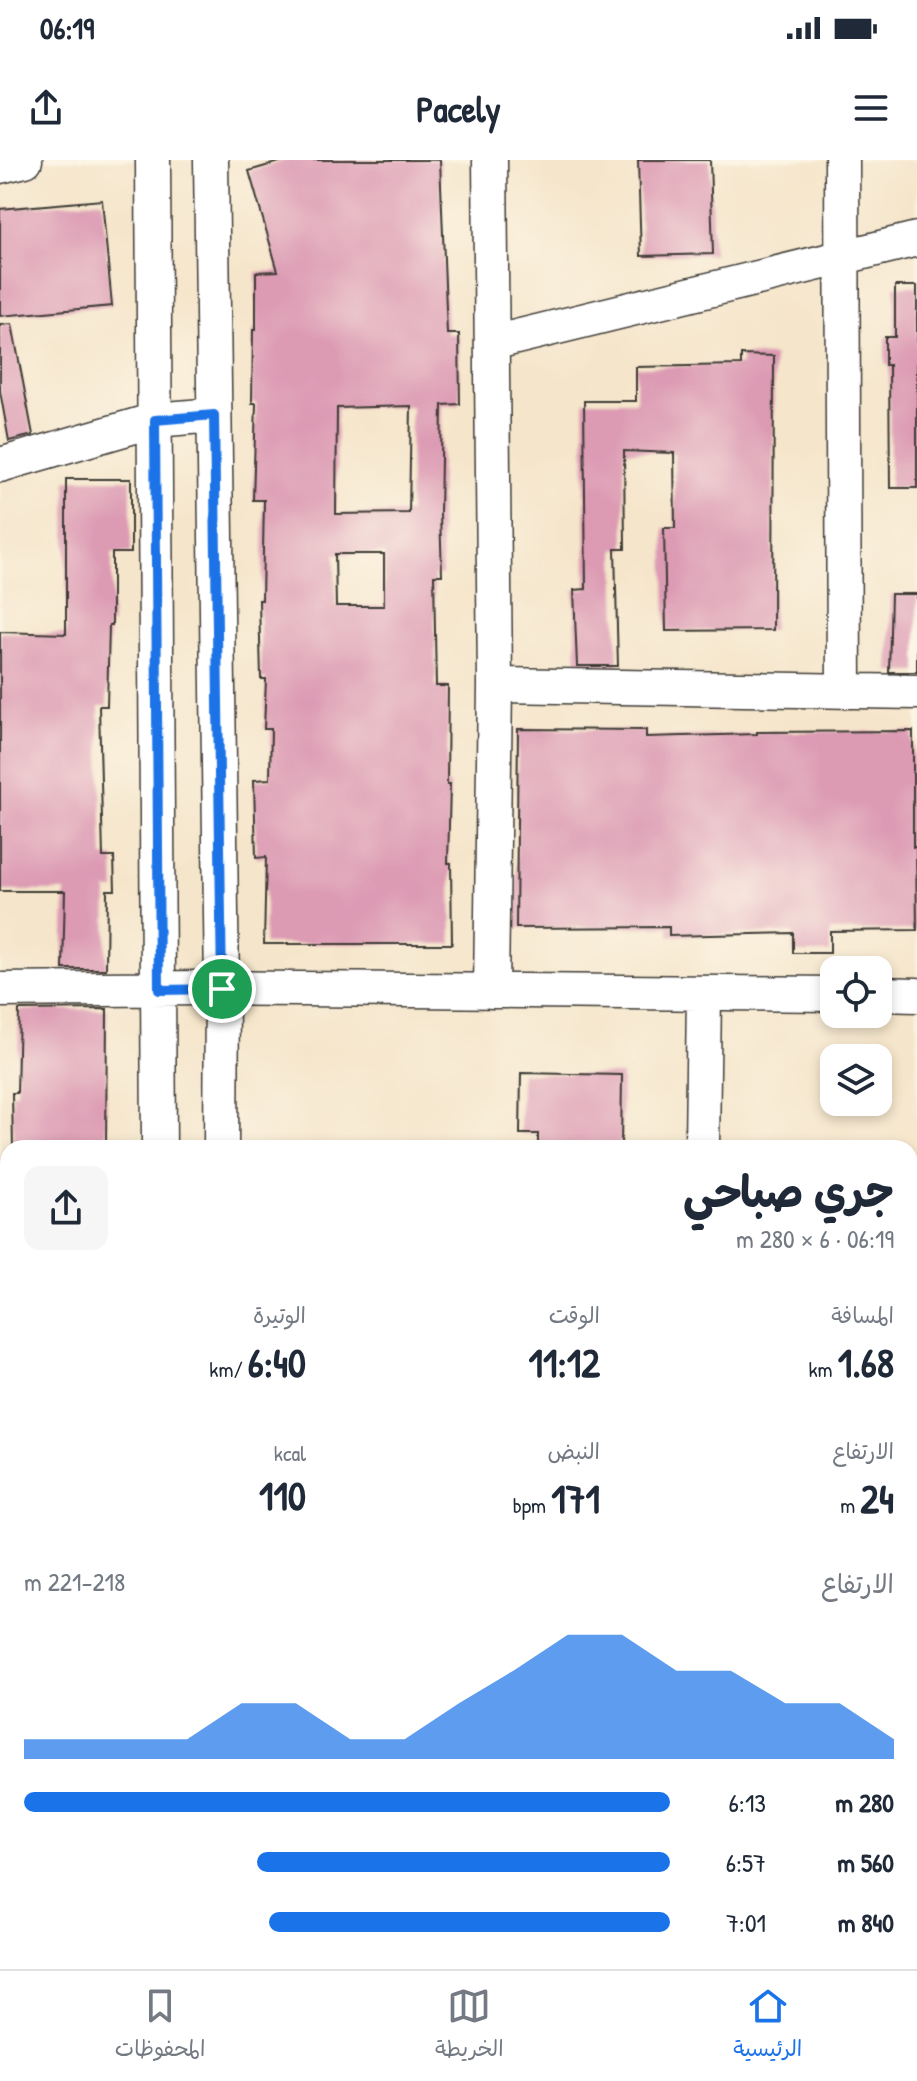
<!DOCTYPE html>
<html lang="ar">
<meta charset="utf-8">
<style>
body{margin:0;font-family:"Patrick Hand","Playpen Sans Arabic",sans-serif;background:#f6f6f7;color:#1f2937;direction:rtl;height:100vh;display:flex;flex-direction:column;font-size:30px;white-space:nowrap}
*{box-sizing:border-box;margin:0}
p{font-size:26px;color:#747a83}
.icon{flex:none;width:44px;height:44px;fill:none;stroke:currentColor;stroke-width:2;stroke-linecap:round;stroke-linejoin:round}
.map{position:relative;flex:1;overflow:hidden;direction:ltr}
.panel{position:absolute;left:0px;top:980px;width:918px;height:830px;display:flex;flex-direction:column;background:#fff;border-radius:24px 24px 0 0;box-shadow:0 4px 12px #0003;direction:rtl}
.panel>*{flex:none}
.buttons{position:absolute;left:820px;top:796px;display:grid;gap:16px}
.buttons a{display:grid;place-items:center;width:72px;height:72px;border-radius:16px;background:#fff;box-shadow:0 4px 12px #0003;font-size:40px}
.pin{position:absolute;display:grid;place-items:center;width:68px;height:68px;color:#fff;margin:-34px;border:4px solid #fff;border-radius:50%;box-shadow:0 2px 8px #0007}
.round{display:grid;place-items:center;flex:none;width:84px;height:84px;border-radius:16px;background:#f6f6f7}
.headline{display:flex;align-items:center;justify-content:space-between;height:136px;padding:0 24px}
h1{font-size:44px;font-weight:700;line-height:60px}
.figures{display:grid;grid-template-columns:repeat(3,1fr);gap:12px;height:136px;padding:8px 24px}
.figures div{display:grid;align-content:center}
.figures b{font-size:40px;font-weight:700}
.figures small{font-size:22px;font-weight:400}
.figures p{font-size:22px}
.chart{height:224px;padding:16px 24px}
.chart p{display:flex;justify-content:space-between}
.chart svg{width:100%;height:144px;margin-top:8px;fill:#1a73e8;opacity:.7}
ul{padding:0 24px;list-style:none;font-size:26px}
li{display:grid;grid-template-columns:128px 96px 1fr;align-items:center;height:60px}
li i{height:20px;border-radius:10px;background:#1a73e8}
.status{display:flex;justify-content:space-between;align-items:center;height:56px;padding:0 40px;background:#fff;direction:ltr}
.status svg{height:22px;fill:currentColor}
header{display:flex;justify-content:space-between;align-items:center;height:104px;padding:0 24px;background:#fff;font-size:36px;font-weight:700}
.tabs{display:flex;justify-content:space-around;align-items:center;height:112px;border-top:2px solid #e0e1e3;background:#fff;font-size:22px;color:#747a83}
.tabs a{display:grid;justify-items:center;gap:4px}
.tabs .current{color:#1a73e8}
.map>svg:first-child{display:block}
.building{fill:#dc9ab3;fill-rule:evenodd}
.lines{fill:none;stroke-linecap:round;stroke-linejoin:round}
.lane-casing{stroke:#3d3a36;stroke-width:19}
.street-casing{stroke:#3d3a36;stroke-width:37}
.secondary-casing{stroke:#3d3a36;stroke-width:47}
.highway-casing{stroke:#3d3a36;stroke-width:47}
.lane{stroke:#fff;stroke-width:16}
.street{stroke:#fff;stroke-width:34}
.secondary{stroke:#f9e7c3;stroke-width:44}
.highway{stroke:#f1c36a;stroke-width:44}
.route-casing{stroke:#fff;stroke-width:16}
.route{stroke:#1a73e8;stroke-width:10}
</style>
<div class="status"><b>06:19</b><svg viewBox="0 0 49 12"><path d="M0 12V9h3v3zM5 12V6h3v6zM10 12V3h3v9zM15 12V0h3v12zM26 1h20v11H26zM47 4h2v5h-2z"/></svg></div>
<header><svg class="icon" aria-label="menu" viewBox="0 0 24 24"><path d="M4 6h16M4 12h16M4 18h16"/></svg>Pacely<svg class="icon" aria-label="share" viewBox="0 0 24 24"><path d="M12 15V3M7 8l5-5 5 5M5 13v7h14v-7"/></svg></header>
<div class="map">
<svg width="917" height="1809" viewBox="0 0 917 1809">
<rect width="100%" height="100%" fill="#fcf5e5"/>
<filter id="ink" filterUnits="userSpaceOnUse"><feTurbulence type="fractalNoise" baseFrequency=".0125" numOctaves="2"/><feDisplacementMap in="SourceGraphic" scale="16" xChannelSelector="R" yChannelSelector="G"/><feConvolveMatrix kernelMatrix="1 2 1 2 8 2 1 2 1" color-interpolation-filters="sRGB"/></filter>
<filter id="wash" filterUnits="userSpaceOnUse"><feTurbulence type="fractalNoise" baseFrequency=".006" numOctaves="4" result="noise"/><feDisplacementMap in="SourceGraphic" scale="32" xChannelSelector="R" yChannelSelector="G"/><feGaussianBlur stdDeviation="1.8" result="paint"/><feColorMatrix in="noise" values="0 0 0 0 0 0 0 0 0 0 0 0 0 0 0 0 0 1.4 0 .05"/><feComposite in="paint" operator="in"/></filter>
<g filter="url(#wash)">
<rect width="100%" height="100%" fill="#f5e5ca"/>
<g id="blocks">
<path class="building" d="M 286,0 L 440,0 L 447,174 L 459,174 L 460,244 L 442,245 L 440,354 L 442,415 L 434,415 L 436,526 L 448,526 L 447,624 L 450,624 L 448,703 L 451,703 L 452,784 L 264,784 L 266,697 L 256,698 L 254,620 L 270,619 L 271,569 L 264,569 L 266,519 L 261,519 L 259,440 L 262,440 L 264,340 L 253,340 L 256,243 L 252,243 L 253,170 L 256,170 L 256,112 L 278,111 L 249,11 ZM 411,246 L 409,353 L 336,354 L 337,248 ZM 335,394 L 384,394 L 384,446 L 336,446 Z
M 638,0 L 710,0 L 713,94 L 641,96 Z
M 102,40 L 112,146 L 0,156 L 0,49 Z
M 895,126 L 917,126 L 917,328 L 890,328 L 889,205 L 885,205 L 885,177 L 895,177 Z
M 12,164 L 33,275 L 9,281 L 0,231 L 0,165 Z
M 741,195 L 774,196 L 773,470 L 666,471 L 664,368 L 675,368 L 674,293 L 624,291 L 625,389 L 615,389 L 618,506 L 577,506 L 574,430 L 586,429 L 584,241 L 636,241 L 636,207 L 741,205 Z
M 66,319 L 131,319 L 131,393 L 112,393 L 112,465 L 109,465 L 107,546 L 99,546 L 103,697 L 114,697 L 115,730 L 107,730 L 106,809 L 63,809 L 65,731 L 0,731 L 0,472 L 66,474 Z
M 891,434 L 917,434 L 917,512 L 889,512 Z
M 518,569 L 646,570 L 646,577 L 757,574 L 757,572 L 913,571 L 913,687 L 916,687 L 917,770 L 830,771 L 830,793 L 793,793 L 793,773 L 669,776 L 669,767 L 516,768 Z
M 107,849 L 106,988 L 13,988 L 12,933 L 17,933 L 19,850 Z
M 521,913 L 622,915 L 621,988 L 538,988 L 538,974 L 520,974 Z"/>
</g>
</g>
<g filter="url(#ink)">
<use href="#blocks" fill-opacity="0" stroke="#3d3a36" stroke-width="2"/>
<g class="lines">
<g class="lane-casing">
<path id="lane" d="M 910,1441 L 917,1440"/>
</g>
<g class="street-casing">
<path id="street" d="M 153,0 L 159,988
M 211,0 L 222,829 L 221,988
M 490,0 L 495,525 L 491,831
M 842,0 L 844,531
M 0,6 L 25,0
M 492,183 L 917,79
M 0,305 L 155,260 L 214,255
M 495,525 L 917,532
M 0,830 L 202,828 L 834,834
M 878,834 L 917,835
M 702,988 L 704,833
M 910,1078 L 917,1078
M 910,1700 L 917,1695
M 601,1802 L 606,1809
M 737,1809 L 748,1802"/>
</g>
<g class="secondary-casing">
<path id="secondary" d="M 84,1809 L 95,1802
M 200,1809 L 211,1802"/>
</g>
<g class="highway-casing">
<path id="highway" d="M 910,1329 L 917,1329
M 0,1334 L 8,1334
M 910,1397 L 917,1397
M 0,1399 L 8,1399"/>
</g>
<use href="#lane" class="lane"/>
<use href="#street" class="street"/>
<use href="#secondary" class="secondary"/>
<use href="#highway" class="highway"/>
</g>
</g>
<g class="lines" filter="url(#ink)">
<g class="route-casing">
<path id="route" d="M 214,255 L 222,829 L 159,830 L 155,260 Z"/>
</g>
<use href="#route" class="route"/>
</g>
</svg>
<div class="buttons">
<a><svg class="icon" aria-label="locate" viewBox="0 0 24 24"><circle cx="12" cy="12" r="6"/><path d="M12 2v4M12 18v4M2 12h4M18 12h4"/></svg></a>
<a><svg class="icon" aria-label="layers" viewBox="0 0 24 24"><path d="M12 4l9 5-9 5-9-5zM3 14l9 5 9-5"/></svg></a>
</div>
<div class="pin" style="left:222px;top:829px;background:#1e9e55"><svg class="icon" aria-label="arrive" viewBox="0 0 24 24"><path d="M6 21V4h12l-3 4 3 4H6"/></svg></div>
<section class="panel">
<div class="headline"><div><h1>جري صباحي</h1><p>06:19 · 6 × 280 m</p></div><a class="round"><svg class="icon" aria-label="share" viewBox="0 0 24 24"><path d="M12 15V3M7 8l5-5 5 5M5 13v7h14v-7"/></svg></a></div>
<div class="figures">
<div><p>المسافة</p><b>1.68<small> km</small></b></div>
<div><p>الوقت</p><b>11:12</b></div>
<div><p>الوتيرة</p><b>6:40<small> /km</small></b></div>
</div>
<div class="figures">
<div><p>الارتفاع</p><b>24<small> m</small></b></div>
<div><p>النبض</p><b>171<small> bpm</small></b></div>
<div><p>kcal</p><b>110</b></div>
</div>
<div class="chart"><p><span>الارتفاع</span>218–221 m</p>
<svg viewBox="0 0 160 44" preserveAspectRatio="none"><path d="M0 44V38L10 38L20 38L30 38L40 27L50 27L60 38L70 38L80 27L90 17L100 6L110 6L120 17L130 17L140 27L150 27L160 38V44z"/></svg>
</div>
<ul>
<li><b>280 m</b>6:13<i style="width:100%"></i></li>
<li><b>560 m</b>6:57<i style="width:64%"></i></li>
<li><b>840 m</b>7:01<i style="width:62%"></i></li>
</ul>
</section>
</div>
<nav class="tabs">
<a class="current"><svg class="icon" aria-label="home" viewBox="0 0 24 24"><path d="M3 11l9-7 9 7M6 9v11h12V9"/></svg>الرئيسية</a>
<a><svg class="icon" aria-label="map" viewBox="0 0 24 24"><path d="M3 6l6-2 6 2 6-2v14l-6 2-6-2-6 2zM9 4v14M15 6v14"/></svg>الخريطة</a>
<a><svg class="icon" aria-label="saved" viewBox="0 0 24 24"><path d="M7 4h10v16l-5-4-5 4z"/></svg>المحفوظات</a>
</nav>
